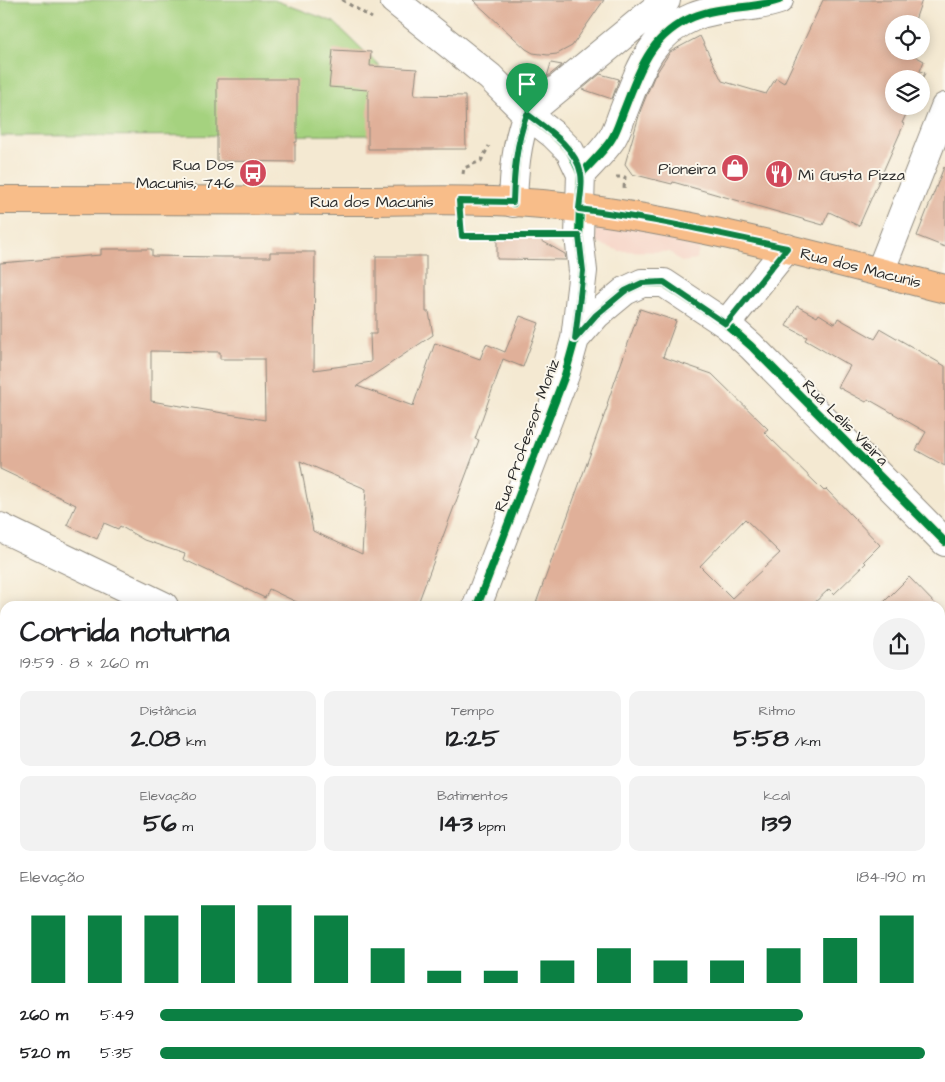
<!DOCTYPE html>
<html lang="pt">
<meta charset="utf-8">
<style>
body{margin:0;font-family:"Architects Daughter",sans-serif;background:#f2f2f2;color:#202124;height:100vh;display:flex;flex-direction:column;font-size:19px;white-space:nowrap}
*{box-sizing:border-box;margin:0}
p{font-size:16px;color:#757577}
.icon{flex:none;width:28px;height:28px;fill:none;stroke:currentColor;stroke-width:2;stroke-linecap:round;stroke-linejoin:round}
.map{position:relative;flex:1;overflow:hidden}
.details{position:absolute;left:0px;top:601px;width:945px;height:481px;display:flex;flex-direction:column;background:#fff;border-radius:15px 15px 0 0;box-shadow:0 2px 12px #0003}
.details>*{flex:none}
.controls{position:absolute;left:885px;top:15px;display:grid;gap:10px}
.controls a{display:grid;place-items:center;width:45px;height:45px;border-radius:50%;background:#fff;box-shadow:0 2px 12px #0003;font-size:25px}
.pin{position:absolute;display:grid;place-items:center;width:42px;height:42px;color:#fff;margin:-51px -21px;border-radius:50% 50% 50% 0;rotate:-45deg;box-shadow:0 0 5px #0007}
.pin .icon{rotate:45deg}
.round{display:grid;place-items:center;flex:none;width:52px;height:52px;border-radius:26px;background:#f2f2f2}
.summary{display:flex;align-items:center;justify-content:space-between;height:85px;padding:0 20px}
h1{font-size:28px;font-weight:700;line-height:38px}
.stats{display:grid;grid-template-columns:repeat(3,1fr);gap:8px;height:85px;padding:5px 20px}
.stats div{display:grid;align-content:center;border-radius:10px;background:#f2f2f2;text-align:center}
.stats b{font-size:25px;font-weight:700}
.stats small{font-size:14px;font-weight:400}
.stats p{font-size:14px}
.chart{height:140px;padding:10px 20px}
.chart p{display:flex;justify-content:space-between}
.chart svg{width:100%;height:90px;margin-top:5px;stroke:#0b8043;stroke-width:6}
ul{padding:0 20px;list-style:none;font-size:16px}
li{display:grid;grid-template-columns:80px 60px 1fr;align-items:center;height:38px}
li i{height:12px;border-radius:6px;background:#0b8043}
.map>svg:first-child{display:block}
.built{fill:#f6d2c4}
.green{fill:#a5d27f;stroke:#687e55}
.building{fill:#e0b099;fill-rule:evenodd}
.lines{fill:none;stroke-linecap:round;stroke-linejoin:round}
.minor-casing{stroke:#908a7e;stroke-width:30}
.major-casing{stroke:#908a7e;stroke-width:30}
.path{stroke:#908a7e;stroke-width:3;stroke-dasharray:4 4;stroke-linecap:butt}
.minor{stroke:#fff;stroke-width:28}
.major{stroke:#f8bd89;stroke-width:28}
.cycleway-casing{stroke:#fbf7ec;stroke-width:11}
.cycleway{stroke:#00873e;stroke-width:8}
.route-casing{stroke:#fff;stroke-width:10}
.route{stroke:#0b8043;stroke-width:6}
.labels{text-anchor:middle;stroke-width:4;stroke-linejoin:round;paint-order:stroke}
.poi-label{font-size:16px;fill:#2b2b2b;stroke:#fbf7ec;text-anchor:end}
.street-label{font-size:16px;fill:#2b2b2b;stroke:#fbf7ec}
</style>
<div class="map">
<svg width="945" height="1082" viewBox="0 0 945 1082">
<rect width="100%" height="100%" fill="#fbf7ec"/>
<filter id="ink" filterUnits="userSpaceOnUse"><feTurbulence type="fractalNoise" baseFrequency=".02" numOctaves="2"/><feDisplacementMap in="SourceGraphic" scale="10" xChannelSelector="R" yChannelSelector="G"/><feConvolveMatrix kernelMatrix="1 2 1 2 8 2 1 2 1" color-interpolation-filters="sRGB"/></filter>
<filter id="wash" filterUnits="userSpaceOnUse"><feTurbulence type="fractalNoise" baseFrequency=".0096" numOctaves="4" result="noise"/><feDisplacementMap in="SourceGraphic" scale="20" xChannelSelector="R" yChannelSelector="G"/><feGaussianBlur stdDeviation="1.12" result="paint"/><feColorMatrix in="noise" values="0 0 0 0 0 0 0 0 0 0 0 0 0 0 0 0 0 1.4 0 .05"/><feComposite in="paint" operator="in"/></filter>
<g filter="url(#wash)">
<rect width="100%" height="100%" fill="#f4e9d2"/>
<path class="built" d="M 599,215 L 692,229 L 701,244 L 696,260 L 681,262 L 670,252 L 620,251 L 597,243 L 596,231 Z"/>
<path class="green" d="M 0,0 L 274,0 L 334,22 L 451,135 L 0,136 Z
M 104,1078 L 436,1078 L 438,1082 L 102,1082 Z"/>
<g id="blocks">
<path class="building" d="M 473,0 L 604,0 L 572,46 L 557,54 L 548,55 L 533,53 L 526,49 Z
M 823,0 L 922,0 L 914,23 L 915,24 L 894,24 L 894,51 L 915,51 L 913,55 L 924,61 L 920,71 L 925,73 L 921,81 L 921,79 L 894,79 L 894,106 L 910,106 L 902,123 L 904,124 L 859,226 L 829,212 L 823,225 L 673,182 L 672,184 L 632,174 L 625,164 L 641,109 L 654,77 L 670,52 L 700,36 L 722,81 L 766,94 L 776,78 L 784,83 Z
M 333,50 L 371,52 L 370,66 L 417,69 L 414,95 L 465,96 L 466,149 L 368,149 L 368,90 L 329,87 Z
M 551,63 L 562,65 L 547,77 Z
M 600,74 L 619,79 L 612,99 L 582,89 Z
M 217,79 L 297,79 L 297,142 L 295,142 L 295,162 L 217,161 Z
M 944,167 L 945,168 L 945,247 L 917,236 Z
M 497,236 L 535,237 L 565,254 L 566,260 L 497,259 Z
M 101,249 L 152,249 L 152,256 L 221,257 L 270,257 L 270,252 L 315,252 L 314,370 L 371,362 L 370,334 L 376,334 L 376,256 L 426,256 L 426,312 L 429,312 L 433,335 L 357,386 L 413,406 L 435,343 L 480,359 L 486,344 L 505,352 L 520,316 L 539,323 L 523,367 L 503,359 L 475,439 L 479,440 L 417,606 L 305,606 L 269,589 L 265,598 L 183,559 L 185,554 L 144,540 L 120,526 L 118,529 L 104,523 L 97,539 L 67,525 L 76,505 L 0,469 L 0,263 L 101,255 ZM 151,351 L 220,352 L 220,359 L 264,359 L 265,420 L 151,401 ZM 300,461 L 366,489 L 362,554 L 313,531 Z
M 797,306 L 817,317 L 819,314 L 835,324 L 838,318 L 875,339 L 881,329 L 945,366 L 945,466 L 916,450 L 926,432 L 868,399 L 866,402 L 838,387 L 850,366 L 805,340 L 807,337 L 786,326 Z
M 640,309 L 676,321 L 663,357 L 712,374 L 768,429 L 764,432 L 824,491 L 826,489 L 880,545 L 864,561 L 866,563 L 834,594 L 829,589 L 811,606 L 535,606 L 608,405 L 607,404 ZM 745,519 L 780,553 L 732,598 L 700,566 Z
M 909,577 L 937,606 L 880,606 Z"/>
</g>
</g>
<g filter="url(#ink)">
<use href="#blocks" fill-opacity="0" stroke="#908a7e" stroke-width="1"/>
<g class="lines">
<g class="minor-casing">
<path id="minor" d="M 394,0 L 490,77 L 527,114 L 666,0
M 581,174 C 591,163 603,152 611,140 C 616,133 619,123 622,115 C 639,73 648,36 693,17 C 721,5 752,10 779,0
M 880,272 L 945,107
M 726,324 L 787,248
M 575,339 L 596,315 L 625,291 L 642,283 L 664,283 L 726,324 L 751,346 L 945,542
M 0,527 L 164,606
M 477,606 L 565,375 L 575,339 L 583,271 L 579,236 L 581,174 L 570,151 L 554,135 L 527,114 C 516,144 514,172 513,203
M 0,928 L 5,931
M 497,1078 L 499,1082
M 913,1078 L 915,1082
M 59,1082 L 62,1078"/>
</g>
<g class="major-casing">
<path id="major" d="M 0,200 C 113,200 227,200 340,201 C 407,201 475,198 542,204 C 679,217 812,255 945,289"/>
</g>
<path class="path" d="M 342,0 L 372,18
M 463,174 L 464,168 L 481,161 L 489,146
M 616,177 L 625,177 L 624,188
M 461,227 L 462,236 L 552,236"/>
<use href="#minor" class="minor"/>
<use href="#major" class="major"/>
<g class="cycleway-casing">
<path id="cycleway" d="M 581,174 C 591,163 603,152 611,140 C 616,133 619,123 622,115 C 639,73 648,36 693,17 C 721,5 752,10 779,0
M 575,339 L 596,315 L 625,291 L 642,283 L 664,283 L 726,324 L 751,346 L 945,542
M 477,606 L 565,375 L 575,339 L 583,271 L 579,236 L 581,174 L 570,151 L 554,135 L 527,114 C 516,144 514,172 513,203"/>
</g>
<use href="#cycleway" class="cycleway"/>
</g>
</g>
<g class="lines" filter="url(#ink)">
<g class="route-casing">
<path id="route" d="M 527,114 C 547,129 576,147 581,174 C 583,184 580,198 579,209 C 650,218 718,233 787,248 L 726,324 L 664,282 L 642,283 L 625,291 L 596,315 L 575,339 L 583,271 L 579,236 L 462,236 L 459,201 L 513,202 C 514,172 516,144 527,114 Z"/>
</g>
<use href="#route" class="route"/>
</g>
<defs>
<g id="shop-disc" transform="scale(1.4375)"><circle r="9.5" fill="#d1495b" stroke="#fbf7ec"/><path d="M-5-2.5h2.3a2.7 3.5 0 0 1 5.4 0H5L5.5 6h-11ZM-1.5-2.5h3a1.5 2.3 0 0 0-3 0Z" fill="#fff"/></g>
<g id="bus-disc" transform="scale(1.4375)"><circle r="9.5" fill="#d1495b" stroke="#fbf7ec"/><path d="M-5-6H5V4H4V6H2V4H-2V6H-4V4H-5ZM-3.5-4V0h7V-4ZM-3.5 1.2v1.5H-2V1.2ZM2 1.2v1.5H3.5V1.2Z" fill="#fff"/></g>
<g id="restaurant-disc" transform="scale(1.4375)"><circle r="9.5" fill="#d1495b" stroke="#fbf7ec"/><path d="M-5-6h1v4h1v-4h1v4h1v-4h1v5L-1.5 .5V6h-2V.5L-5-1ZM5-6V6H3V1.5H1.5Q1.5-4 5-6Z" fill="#fff"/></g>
</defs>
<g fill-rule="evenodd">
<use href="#shop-disc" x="735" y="168"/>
<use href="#bus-disc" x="253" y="173"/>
<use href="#restaurant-disc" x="779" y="174"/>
</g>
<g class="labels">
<g class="poi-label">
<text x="234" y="170">Rua Dos<tspan x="234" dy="18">Macunis, 746</tspan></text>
<text x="716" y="174">Pioneira</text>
<text x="798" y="180" text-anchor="start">Mi Gusta Pizza</text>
</g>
<g class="street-label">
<text x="372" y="207">Rua dos Macunis</text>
<text transform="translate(861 267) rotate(14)" y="6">Rua dos Macunis</text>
<text transform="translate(846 422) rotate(45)" y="6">Rua Lelis Vieira</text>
<text transform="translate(526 435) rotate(-70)" y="6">Rua Professor Moniz</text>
</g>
</g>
</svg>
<div class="controls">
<a><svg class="icon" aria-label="locate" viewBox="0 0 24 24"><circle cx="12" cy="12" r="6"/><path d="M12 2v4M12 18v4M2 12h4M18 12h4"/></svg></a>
<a><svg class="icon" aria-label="layers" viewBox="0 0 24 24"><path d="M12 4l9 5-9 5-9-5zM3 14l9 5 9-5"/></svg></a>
</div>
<div class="pin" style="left:527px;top:114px;background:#1e9e55"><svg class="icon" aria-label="arrive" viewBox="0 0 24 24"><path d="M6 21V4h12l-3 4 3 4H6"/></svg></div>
<section class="details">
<div class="summary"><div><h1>Corrida noturna</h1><p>19:59 · 8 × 260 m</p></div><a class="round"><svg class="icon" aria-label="share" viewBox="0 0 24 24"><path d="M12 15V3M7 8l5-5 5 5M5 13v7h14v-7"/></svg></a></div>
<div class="stats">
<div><p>Distância</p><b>2.08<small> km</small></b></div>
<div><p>Tempo</p><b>12:25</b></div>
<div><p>Ritmo</p><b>5:58<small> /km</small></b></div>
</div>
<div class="stats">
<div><p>Elevação</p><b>56<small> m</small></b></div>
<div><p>Batimentos</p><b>143<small> bpm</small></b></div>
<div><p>kcal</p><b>139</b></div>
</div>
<div class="chart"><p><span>Elevação</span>184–190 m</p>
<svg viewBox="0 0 160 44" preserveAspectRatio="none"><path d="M5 44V11M15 44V11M25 44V11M35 44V6M45 44V6M55 44V11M65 44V27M75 44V38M85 44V38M95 44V33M105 44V27M115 44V33M125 44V33M135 44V27M145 44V22M155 44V11"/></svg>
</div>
<ul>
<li><b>260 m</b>5:49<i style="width:84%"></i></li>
<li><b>520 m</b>5:35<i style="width:100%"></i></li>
</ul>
</section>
</div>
